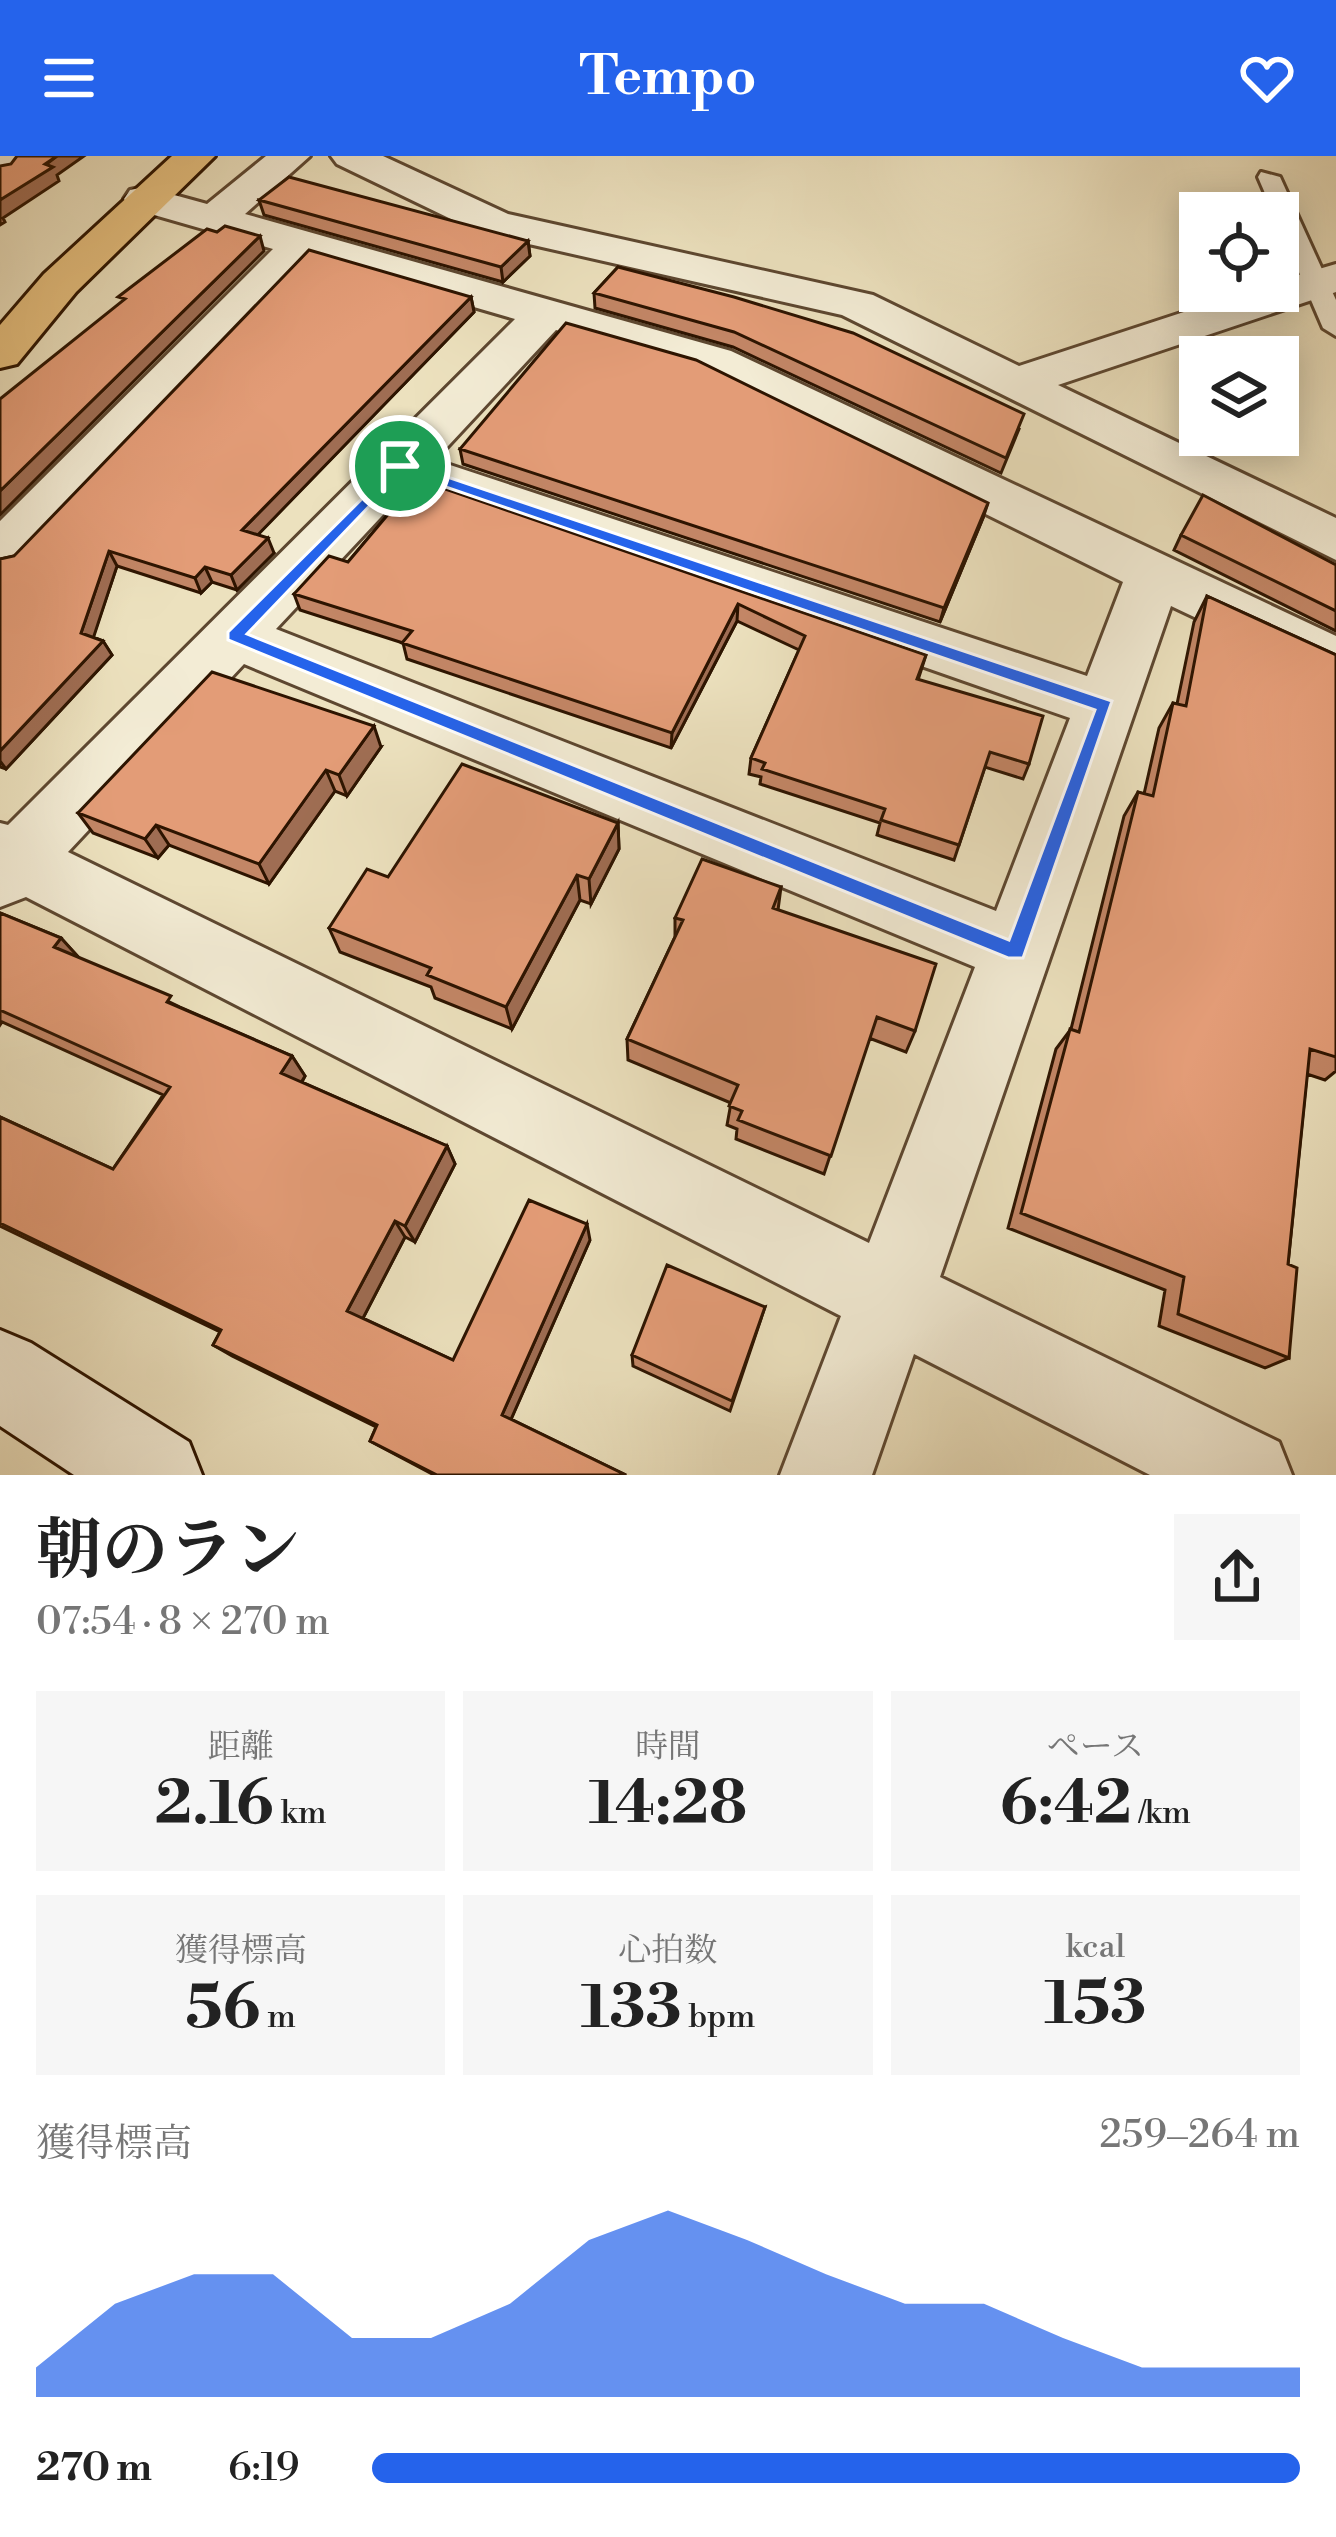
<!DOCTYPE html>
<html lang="ja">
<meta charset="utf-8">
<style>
body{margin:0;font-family:"Libre Bodoni","Noto Serif JP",serif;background:#f6f6f6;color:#222;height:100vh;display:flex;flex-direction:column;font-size:45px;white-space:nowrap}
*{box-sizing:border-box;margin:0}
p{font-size:39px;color:#767676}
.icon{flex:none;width:66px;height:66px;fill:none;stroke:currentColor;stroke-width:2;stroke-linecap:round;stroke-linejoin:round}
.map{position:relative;height:1319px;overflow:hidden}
.panel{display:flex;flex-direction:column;background:#fff;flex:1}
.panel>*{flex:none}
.tools{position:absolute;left:1179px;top:36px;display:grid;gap:24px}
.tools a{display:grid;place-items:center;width:120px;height:120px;border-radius:0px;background:#fff;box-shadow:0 6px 30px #0003;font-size:60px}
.pin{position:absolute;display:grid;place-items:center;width:102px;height:102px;color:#fff;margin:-51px;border:6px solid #fff;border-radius:50%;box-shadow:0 3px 12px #0007}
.round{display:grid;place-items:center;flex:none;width:126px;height:126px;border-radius:0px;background:#f6f6f6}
.headline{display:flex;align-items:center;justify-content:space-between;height:204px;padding:0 36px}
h1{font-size:66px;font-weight:700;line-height:90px}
.metrics{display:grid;grid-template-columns:repeat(3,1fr);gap:18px;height:204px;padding:12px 36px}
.metrics div{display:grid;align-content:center;border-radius:0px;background:#f6f6f6;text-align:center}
.metrics b{font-size:60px;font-weight:700}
.metrics small{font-size:33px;font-weight:400}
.metrics p{font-size:33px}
.chart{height:336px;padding:24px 36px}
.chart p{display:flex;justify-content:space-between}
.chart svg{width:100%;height:216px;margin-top:12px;fill:#2563eb;opacity:.7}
ul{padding:0 36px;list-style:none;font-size:39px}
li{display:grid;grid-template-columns:192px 144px 1fr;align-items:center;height:90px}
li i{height:30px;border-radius:15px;background:#2563eb}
header{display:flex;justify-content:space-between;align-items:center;height:156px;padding:0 36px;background:#2563eb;color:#fff;font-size:54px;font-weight:700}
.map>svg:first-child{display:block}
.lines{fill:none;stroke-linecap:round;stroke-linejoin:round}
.lane-casing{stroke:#5d4730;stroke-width:6}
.street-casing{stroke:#5d4730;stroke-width:6}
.secondary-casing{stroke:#2d1400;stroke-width:6}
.primary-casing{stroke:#2d1400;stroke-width:6}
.lane{fill:#f3ecd5;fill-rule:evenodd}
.street{fill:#f3ecd5;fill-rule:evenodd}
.secondary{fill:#f3ecd5;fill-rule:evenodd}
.primary{fill:#e6c07f;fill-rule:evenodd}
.wall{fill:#c38666;stroke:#2d1400;stroke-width:3}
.shaded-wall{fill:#9f6d53;stroke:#2d1400;stroke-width:3}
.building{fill:#e39c77;stroke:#2d1400;stroke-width:3}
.route{fill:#2563eb;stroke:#fff;stroke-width:3;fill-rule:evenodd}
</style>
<header><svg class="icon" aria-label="menu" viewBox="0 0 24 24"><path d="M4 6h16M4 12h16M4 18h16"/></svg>Tempo<svg class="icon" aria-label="heart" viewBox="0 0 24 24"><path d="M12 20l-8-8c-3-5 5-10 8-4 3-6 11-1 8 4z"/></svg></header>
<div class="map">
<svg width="1336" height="1319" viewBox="0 0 1336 1319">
<rect width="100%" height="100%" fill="#ece1be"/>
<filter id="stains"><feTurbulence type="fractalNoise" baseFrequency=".00167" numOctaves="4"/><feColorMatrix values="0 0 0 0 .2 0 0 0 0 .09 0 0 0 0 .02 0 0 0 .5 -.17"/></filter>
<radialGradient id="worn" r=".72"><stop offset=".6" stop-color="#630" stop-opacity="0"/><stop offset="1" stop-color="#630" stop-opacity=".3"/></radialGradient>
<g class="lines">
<g class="lane-casing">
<path id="lane" d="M 1261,16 L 1280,21 L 1336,144 L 1336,180 L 1323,172 L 1258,21 Z"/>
</g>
<g class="street-casing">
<path id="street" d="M 0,0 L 34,0 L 14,20 L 0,23 Z
M 266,0 L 310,0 L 245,58 L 731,195 L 1336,480 L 1336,528 L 1171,450 L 940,1121 L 1279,1286 L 1292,1319 L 1150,1319 L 914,1198 L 872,1319 L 780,1319 L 841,1160 L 26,741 L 0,751 L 0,667 L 8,669 L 515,163 L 312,104 L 20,412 L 0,417 L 0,365 L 273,93 L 130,52 L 124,43 L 130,34 L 145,31 L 207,48 ZM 556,174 L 697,215 L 1123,426 L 1087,520 L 435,304 ZM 409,331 L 1070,562 L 996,755 L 276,473 ZM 244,508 L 975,811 L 869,1087 L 68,696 Z
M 331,0 L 383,0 L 508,58 L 873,139 L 1019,210 L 1248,135 L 1278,135 L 1278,125 L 1336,108 L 1336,136 L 1058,229 L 1336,362 L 1336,404 L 842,159 L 480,77 L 337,8 Z"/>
</g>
<g class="secondary-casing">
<path id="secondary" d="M 0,1174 L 31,1187 L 189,1286 L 202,1319 L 74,1319 L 0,1270 Z"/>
</g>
<g class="primary-casing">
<path id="primary" d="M 172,0 L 215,0 L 76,136 L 17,208 L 0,212 L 0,169 L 44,118 Z"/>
</g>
<use href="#lane" class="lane"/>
<use href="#street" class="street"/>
<use href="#secondary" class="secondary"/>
<use href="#primary" class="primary"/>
</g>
<path class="wall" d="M 259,44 L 528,85 L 530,100 L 503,126 L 264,59 Z
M 618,111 L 1019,273 L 1001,317 L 733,191 L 595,152 L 594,137 Z
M 471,141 L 474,156 L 257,379 L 274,397 L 237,434 L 212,426 L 201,437 L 117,410 L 93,481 L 103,485 L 112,499 L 6,613 L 0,611 L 0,403 L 14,400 Z
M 460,293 L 983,362 L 940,466 L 463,308 Z
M 401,343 L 926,499 L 918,524 L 1029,608 L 1023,623 L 985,611 L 954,704 L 877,679 L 880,667 L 760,628 L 761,621 L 749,618 L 751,602 L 799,494 L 737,465 L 671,592 L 407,503 L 403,487 L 300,454 L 294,438 L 348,406 Z
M 1181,379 L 1336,409 L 1336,475 L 1174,394 Z
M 1207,440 L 1336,499 L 1336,915 L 1325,924 L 1307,918 L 1288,1108 L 1289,1202 L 1265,1212 L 1159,1170 L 1165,1134 L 1008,1072 L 1056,893 L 1071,873 L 1124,660 L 1138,636 L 1144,638 L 1159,572 L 1173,547 L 1177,548 L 1194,466 Z
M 381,591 L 347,640 L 335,635 L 269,728 L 169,689 L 158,702 L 93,677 L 78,657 Z
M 618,667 L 619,693 L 591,748 L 580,744 L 512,873 L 435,842 L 431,831 L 340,796 L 329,772 L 388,721 Z
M 781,731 L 778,754 L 915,875 L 906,896 L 869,882 L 824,1018 L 736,983 L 737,973 L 727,969 L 731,947 L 628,904 L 627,883 L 675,781 L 675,762 Z
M 0,757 L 61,782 L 79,802 L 180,851 L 292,900 L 305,920 L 302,926 L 447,990 L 455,1008 L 415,1086 L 405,1081 L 363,1162 L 453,1204 L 590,1084 L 511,1263 L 626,1319 L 434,1319 L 370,1285 L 376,1271 L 232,1200 L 213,1189 L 220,1176 L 0,1070 L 0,961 L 113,1013 L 163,939 L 2,866 L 0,869 Z
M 765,1151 L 730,1255 L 633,1210 L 632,1199 Z"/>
<path class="shaded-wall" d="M 57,0 L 84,0 L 57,19 L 59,25 L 3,62 L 5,66 L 0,69 L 0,44 Z
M 260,80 L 264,95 L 0,359 L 0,335 Z
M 528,85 L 530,100 L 503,126 L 501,111 Z
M 471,141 L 474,156 L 248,389 L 242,374 Z
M 988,347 L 983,362 L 940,466 L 944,452 Z
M 268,382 L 274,397 L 237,434 L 231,419 Z
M 109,395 L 117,410 L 90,492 L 81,477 Z
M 205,411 L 212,426 L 201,437 L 195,422 Z
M 738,448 L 737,465 L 671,592 L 672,577 Z
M 103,485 L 112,499 L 6,613 L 0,605 L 0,595 Z
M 374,570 L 381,591 L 347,640 L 339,619 Z
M 326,614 L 335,635 L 269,728 L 259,708 Z
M 618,667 L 619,693 L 591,748 L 589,723 Z
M 156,669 L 169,689 L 158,702 L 145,683 Z
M 577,719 L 580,744 L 512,873 L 506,851 Z
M 61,782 L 82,805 L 54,791 Z
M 292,900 L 305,920 L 295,937 L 281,917 Z
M 447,990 L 455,1008 L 415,1086 L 405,1070 Z
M 395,1065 L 405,1081 L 360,1168 L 347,1155 Z
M 587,1068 L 590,1084 L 509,1268 L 502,1259 Z"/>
<path class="building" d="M 17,0 L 57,0 L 45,8 L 53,11 L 0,44 L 0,10 L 11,8 Z
M 289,21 L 528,85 L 501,111 L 259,44 Z
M 225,70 L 260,80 L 0,335 L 0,243 L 125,143 L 118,141 L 207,73 L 217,76 Z
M 309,94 L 471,141 L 242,374 L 268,382 L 231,419 L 205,411 L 195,422 L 109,395 L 81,477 L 103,485 L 0,595 L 0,403 L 14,400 Z
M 618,111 L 734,141 L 853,177 L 1024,258 L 1006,302 L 734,176 L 594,137 Z
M 566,167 L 696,204 L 988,347 L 944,452 L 460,293 Z
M 428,327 L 926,499 L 917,523 L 1043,560 L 1029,608 L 990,596 L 959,689 L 881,664 L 885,653 L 762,613 L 765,607 L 751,602 L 805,480 L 738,448 L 672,577 L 402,487 L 412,475 L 294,438 L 329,400 L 348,406 L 401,343 L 411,346 Z
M 1203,339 L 1336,409 L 1336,455 L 1181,379 Z
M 1207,440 L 1336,499 L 1336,901 L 1310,893 L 1288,1108 L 1297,1112 L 1289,1202 L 1178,1158 L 1184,1121 L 1021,1057 L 1070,873 L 1079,876 L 1138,636 L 1153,640 L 1173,547 L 1186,550 Z
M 212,516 L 374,570 L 339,619 L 326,614 L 259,708 L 156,669 L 145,683 L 78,657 Z
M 462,608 L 618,667 L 589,723 L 577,719 L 506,851 L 427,819 L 431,812 L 329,772 L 367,713 L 388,721 Z
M 702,703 L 781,731 L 773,752 L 936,808 L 915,875 L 877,861 L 831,1000 L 738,964 L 742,955 L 729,950 L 738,929 L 627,883 L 683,764 L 675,762 Z
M 0,757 L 61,782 L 54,791 L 171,840 L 167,846 L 292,900 L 281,917 L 447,990 L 405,1070 L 395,1065 L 347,1155 L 453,1204 L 529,1044 L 587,1068 L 502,1259 L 626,1319 L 437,1319 L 370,1285 L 377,1269 L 213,1189 L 221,1174 L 0,1067 L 0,961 L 113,1013 L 170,931 L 0,854 Z
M 667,1109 L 765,1151 L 732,1245 L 632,1199 Z"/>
<path class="route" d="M 400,305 L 1112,545 L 1023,802 L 1008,802 L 228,484 L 228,476 ZM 402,316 L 1095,554 L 1009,784 L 247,478 Z"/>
<rect width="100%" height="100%" filter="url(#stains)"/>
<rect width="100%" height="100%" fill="url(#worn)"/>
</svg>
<div class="tools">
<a><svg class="icon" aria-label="locate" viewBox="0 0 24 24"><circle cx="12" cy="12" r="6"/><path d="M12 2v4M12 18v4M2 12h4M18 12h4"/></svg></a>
<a><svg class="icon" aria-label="layers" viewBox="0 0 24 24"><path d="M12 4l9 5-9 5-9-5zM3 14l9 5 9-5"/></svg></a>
</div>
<div class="pin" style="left:400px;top:310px;background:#1e9e55"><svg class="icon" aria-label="arrive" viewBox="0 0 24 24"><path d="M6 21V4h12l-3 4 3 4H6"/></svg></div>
</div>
<section class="panel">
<div class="headline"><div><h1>朝のラン</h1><p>07:54 · 8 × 270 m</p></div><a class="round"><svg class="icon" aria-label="share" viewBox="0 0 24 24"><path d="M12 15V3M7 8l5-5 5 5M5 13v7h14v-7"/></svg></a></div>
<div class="metrics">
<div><p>距離</p><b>2.16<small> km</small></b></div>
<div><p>時間</p><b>14:28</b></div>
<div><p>ペース</p><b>6:42<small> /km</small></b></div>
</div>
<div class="metrics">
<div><p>獲得標高</p><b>56<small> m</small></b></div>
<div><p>心拍数</p><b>133<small> bpm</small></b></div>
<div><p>kcal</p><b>153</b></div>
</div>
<div class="chart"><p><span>獲得標高</span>259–264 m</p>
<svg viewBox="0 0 160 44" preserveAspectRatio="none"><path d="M0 44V38L10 25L20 19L30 19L40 32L50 32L60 25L70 12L80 6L90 12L100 19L110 25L120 25L130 32L140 38L150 38L160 38V44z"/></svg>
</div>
<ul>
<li><b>270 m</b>6:19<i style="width:100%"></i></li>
</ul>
</section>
